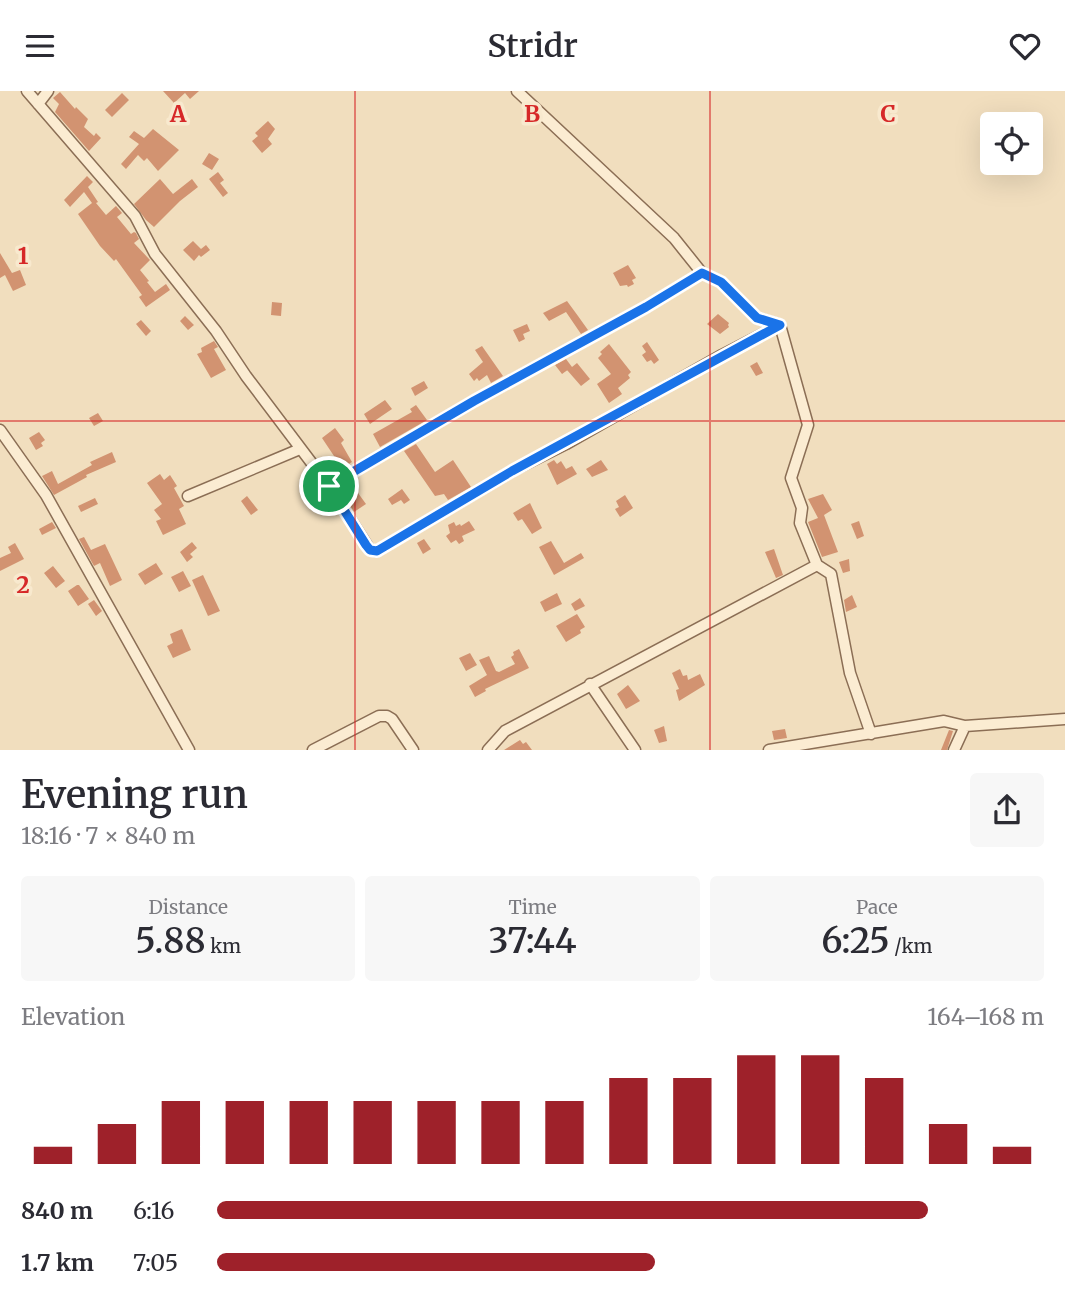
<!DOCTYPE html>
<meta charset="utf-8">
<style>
body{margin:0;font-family:Merriweather,serif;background:#f7f7f7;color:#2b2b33;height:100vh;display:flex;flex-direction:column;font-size:26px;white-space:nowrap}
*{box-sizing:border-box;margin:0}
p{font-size:23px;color:#7c7c81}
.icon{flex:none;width:38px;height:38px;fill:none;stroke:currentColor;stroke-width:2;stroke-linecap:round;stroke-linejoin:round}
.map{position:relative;height:659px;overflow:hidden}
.sheet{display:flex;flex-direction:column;background:#fff;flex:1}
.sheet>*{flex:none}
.tools{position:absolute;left:980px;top:21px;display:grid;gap:14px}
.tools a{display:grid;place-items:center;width:63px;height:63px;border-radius:7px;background:#fff;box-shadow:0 7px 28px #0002;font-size:35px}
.pin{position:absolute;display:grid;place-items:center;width:60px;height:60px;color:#fff;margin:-30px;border:4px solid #fff;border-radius:50%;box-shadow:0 2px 7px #0007}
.round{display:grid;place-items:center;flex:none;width:74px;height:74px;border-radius:7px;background:#f7f7f7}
.overview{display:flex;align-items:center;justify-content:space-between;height:119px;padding:0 21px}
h1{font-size:38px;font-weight:600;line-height:52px}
.metrics{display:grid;grid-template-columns:repeat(3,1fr);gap:10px;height:119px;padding:7px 21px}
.metrics div{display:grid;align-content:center;border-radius:7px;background:#f7f7f7;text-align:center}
.metrics b{font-size:35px;font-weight:600}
.metrics small{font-size:19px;font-weight:400}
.metrics p{font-size:19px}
.chart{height:196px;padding:14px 21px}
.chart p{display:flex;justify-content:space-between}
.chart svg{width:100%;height:126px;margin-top:7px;stroke:#9e212a;stroke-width:6}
ul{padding:0 21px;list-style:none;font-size:23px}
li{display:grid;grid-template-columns:112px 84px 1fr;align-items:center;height:52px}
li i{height:18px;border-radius:9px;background:#9e212a}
header{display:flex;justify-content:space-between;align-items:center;height:91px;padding:0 21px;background:#fff;font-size:32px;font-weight:600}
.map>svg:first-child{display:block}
.building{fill:#d29371}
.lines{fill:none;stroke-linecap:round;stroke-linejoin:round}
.minor-casing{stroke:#8b6e55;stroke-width:13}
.minor{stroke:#fbecd2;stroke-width:10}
.route-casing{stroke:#fff;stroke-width:14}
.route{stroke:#1a73e8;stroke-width:9}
.grid{fill:none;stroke:#d62828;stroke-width:2;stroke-opacity:0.55}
.grid-label{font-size:23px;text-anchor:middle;font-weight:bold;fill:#d62828;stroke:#f8e9ce;stroke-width:7;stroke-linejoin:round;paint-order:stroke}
</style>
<header><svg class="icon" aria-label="menu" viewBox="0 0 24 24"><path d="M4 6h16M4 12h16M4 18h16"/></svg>Stridr<svg class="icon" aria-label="heart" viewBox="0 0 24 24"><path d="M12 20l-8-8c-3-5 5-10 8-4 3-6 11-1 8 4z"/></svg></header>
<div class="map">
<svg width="1065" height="659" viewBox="0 0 1065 659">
<rect width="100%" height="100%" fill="#f1debe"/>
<path class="building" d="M 163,0 L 199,0 L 190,8 L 185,2 L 174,12 Z
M 60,1 L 75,18 L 76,16 L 88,28 L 84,36 L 94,45 L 96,42 L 101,47 L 89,60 L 55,21 L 59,13 L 53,7 Z
M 122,2 L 129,9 L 112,26 L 105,19 Z
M 268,30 L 275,38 L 268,48 L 272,53 L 262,62 L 252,50 L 258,45 L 255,42 Z
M 153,38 L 179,59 L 158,80 L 147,67 L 144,70 L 138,64 L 126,78 L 121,73 L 139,53 L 129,46 L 134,40 L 144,47 Z
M 209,62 L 219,68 L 212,79 L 202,73 Z
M 218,81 L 224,89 L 220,92 L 228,102 L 223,106 L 209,88 Z
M 87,85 L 93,91 L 88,96 L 98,111 L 96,112 L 106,124 L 116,115 L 122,122 L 117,126 L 131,143 L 134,141 L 136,142 L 139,148 L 134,152 L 150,169 L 140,179 L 149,190 L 147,191 L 155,201 L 166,193 L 170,199 L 146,216 L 139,206 L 142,204 L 116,168 L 114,170 L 100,155 L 78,123 L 92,112 L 84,101 L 70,116 L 64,109 Z
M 160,88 L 173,103 L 192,88 L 198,96 L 180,110 L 154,136 L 146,129 L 134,113 Z
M 193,150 L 201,158 L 206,154 L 210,159 L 201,166 L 199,164 L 194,170 L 183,159 Z
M 0,162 L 12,182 L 20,179 L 26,194 L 13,200 L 5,184 L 0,187 Z
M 628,174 L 636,187 L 632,189 L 634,193 L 628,196 L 627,194 L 620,195 L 613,182 Z
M 567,210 L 578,225 L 588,239 L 581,243 L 566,221 L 549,230 L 543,222 Z
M 272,211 L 282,212 L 281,225 L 271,224 Z
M 718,223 L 729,232 L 728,234 L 729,236 L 720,243 L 707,233 Z
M 185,225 L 194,234 L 188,239 L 180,230 Z
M 141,229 L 151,240 L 146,245 L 136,233 Z
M 527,233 L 530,240 L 523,243 L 525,248 L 519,251 L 513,239 Z
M 214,250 L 218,256 L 214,258 L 226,279 L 211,287 L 197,263 L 202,261 L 201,257 Z
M 647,251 L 659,269 L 654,273 L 651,269 L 647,271 L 642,264 L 646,261 L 642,255 Z
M 609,253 L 631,281 L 628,284 L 630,287 L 618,297 L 622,303 L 609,312 L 597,293 L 611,283 L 598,267 L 602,263 L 600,261 Z
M 482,255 L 503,285 L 491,292 L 487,284 L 479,290 L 477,287 L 474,290 L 469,283 L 483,271 L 475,259 Z
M 566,268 L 572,276 L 577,272 L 590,288 L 581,295 L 567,279 L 569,278 L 562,283 L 555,274 Z
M 757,271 L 763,282 L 756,285 L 750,275 Z
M 424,290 L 428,297 L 415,305 L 411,297 Z
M 385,309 L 392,318 L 370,333 L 364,323 Z
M 416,314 L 427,329 L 380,356 L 373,343 L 412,321 L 410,318 Z
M 98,322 L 103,330 L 94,335 L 89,327 Z
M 335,337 L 344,349 L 341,352 L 352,371 L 342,377 L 322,347 Z
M 39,341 L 45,349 L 41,352 L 43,355 L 36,359 L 29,347 Z
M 416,353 L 435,381 L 453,369 L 471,396 L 448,409 L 444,403 L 435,405 L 404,360 Z
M 112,361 L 116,371 L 86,384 L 87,386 L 54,404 L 42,385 L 52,380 L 58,393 L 92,374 L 90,371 Z
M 554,369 L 557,373 L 561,370 L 566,378 L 572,375 L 577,383 L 557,394 L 547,373 Z
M 601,369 L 608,379 L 592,386 L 586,378 Z
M 160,383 L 164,389 L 170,384 L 177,395 L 174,397 L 184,415 L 179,418 L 186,433 L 163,444 L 156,430 L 161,428 L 154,419 L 162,413 L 147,392 Z
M 350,391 L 366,413 L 354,421 L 339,397 Z
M 402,398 L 410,409 L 404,413 L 401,409 L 392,414 L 388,408 Z
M 823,403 L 832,419 L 824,424 L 838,461 L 822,466 L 808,431 L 818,427 L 808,408 Z
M 625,404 L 633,417 L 620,426 L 615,418 L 619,416 L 616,410 Z
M 247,405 L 258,419 L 251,424 L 241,410 Z
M 95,407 L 98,413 L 81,421 L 78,415 Z
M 530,412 L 542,437 L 532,443 L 522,428 L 518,430 L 513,422 Z
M 469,430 L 475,439 L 462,445 L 464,450 L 459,453 L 456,449 L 451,452 L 446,445 L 450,442 L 448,434 L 454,431 L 456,435 L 460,433 L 461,435 Z
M 859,430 L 864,445 L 857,448 L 851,433 Z
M 52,431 L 56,437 L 42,444 L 39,438 Z
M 84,446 L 91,459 L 105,453 L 122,489 L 110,495 L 100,472 L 94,475 L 79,448 Z
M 424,448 L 431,458 L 423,463 L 417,452 Z
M 551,450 L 564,472 L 581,462 L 584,467 L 554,484 L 539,456 Z
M 192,451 L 197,457 L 190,463 L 193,466 L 187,471 L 180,461 Z
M 15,452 L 24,468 L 0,480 L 0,467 L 11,462 L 8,456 Z
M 774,458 L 783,484 L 776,487 L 765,461 Z
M 849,468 L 850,480 L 843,482 L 839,471 Z
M 156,472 L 163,483 L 145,494 L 138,483 Z
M 53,475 L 65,490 L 56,497 L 44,482 Z
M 183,480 L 191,495 L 179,501 L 171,486 Z
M 203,484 L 220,520 L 208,525 L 192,489 Z
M 77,494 L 79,494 L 89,508 L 78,515 L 68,500 Z
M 557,502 L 562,513 L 545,521 L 540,511 Z
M 852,504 L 857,516 L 846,521 L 844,509 Z
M 580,507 L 585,515 L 575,520 L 571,513 Z
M 94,509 L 102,520 L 96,525 L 88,513 Z
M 577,523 L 585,536 L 580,539 L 581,542 L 566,551 L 556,535 Z
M 182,538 L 191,559 L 173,567 L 167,555 L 173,552 L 170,543 Z
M 519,558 L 529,577 L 485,598 L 486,600 L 475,606 L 469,595 L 487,584 L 479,569 L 489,565 L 496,580 L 499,581 L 515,573 L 511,566 L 514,564 L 513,561 Z
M 470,562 L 477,574 L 466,580 L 459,567 Z
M 680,578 L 683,585 L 687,584 L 688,589 L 700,583 L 705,594 L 679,610 L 676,599 L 679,598 L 672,582 Z
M 628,594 L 640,610 L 626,618 L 617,603 Z
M 664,635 L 667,650 L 659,652 L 654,639 Z
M 785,638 L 787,647 L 774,649 L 772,640 Z
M 949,639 L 953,640 L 947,659 L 941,659 Z
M 520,649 L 523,653 L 526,651 L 532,659 L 504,659 Z"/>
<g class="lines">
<g class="minor-casing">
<path id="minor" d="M 27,0 L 135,125 L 155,163 L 216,240 L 246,285 L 329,395 L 370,459 L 377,460 L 512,380 L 566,353 L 722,264 L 780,234
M 517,0 L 674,147 L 702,182 L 721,191 L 757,227 L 780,234 L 808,334 L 791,387 L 802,417 L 800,432 L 817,474
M 38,13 L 48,0
M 0,339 L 46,404 L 189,659
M 329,395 L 474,310 L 646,216 L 702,182
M 188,405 L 300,358
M 590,593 L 635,659
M 313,659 L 379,625 L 387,625 L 392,628 L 413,659
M 488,659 L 505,640 L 817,474 L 831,483 L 850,582 L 871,643
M 769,659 L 944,630 L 965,635 L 1065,628
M 954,659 L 965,635"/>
</g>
<use href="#minor" class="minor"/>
</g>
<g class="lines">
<g class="route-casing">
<path id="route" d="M 702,182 L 721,191 L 757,227 L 780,234 L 512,380 L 377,460 L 370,459 L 366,454 L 329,395 L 474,310 L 646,216 Z"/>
</g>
<use href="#route" class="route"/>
</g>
<path class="grid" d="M 355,0 L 355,659M 710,0 L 710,659M 0,330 L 1065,330"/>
<g class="grid-label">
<text x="178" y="31">A</text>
<text x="532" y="31">B</text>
<text x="888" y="31">C</text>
<text x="23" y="173">1</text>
<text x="23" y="502">2</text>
</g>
</svg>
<div class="tools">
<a><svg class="icon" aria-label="locate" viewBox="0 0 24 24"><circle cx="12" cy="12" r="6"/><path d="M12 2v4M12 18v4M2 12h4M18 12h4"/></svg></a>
</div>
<div class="pin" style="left:329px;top:395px;background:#1e9e55"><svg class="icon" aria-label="arrive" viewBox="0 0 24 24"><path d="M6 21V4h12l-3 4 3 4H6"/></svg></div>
</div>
<section class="sheet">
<div class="overview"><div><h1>Evening run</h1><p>18:16 · 7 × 840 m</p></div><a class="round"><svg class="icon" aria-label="share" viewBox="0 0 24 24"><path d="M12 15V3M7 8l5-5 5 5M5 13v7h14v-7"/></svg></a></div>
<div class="metrics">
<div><p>Distance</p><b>5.88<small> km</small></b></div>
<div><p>Time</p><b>37:44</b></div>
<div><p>Pace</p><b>6:25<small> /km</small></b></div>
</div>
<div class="chart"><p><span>Elevation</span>164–168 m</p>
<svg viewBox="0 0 160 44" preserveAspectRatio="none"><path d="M5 44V38M15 44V30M25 44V22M35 44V22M45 44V22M55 44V22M65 44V22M75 44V22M85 44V22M95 44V14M105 44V14M115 44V6M125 44V6M135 44V14M145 44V30M155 44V38"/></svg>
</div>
<ul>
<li><b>840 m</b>6:16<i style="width:86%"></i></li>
<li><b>1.7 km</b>7:05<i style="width:53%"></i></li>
</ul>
</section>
